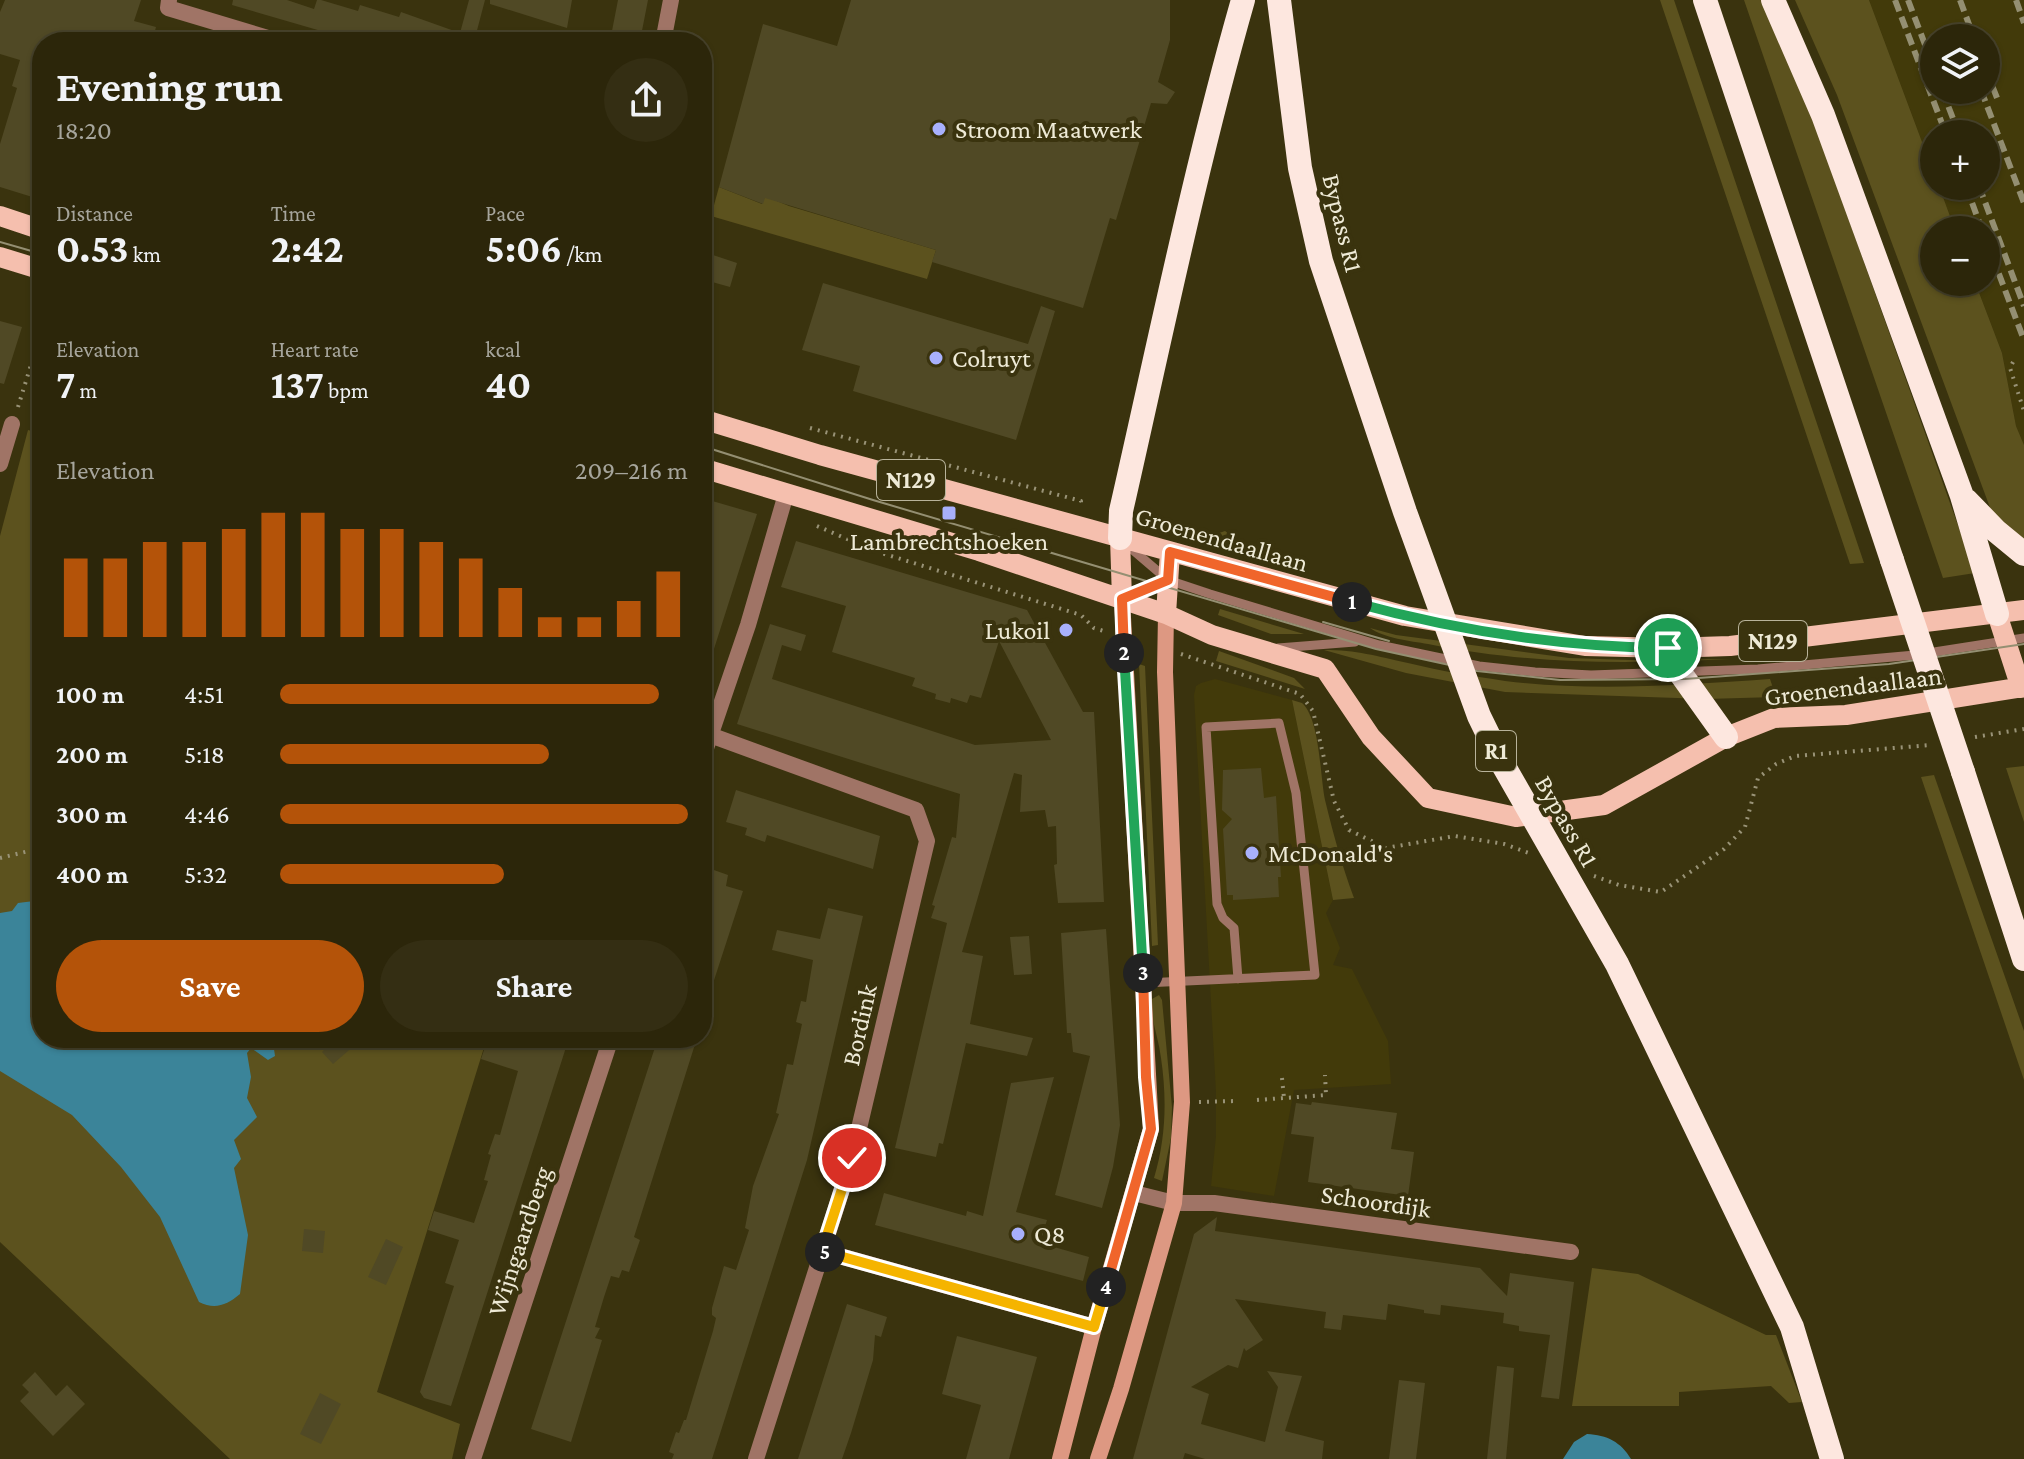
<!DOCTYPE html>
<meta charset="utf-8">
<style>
body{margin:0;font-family:"Crimson Pro",serif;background:#342e13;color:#f1f3f6;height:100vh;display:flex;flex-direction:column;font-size:30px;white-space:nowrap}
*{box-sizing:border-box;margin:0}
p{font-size:26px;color:#a6a59c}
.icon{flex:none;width:44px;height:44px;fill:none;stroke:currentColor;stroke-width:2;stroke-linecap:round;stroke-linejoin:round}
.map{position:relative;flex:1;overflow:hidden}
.details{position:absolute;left:32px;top:32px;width:680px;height:1016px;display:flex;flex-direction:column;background:#2c260a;border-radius:32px;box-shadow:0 2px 6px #0004,0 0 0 2px #48432b}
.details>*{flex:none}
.controls{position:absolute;left:1920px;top:24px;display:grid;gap:16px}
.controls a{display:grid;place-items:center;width:80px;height:80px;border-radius:50%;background:#2c260a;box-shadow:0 2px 6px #0004,0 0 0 2px #48432b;font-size:40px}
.pin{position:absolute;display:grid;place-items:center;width:68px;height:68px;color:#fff;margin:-34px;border:4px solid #fff;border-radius:50%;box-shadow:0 2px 8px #0007}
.km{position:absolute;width:40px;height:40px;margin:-20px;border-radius:50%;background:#222;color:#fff;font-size:22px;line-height:40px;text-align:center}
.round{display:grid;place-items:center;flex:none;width:84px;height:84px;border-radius:42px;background:#342e13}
.summary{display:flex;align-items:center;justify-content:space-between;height:136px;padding:0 24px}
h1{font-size:44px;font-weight:700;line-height:60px}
.metrics{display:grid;grid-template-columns:repeat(3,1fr);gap:12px;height:136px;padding:8px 24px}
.metrics div{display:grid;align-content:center}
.metrics b{font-size:40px;font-weight:700}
.metrics small{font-size:22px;font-weight:400}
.metrics p{font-size:22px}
.chart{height:224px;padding:16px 24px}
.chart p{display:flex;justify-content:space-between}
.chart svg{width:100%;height:144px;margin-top:8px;stroke:#b45309;stroke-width:6}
.cta{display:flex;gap:16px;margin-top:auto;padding:16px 24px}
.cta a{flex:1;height:92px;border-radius:48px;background:#b45309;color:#fff;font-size:32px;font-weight:700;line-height:92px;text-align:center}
.cta a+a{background:#342e13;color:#f1f3f6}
ul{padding:0 24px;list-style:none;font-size:26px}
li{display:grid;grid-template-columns:128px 96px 1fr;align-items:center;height:60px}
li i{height:20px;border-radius:10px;background:#b45309}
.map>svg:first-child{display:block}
.built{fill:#423a0a;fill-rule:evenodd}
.green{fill:#5c521e}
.water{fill:#3b8499}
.building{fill:#504925}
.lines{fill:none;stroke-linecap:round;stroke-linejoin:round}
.path{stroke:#999377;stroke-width:4;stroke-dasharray:2 6;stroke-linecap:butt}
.lane{stroke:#a07466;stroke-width:9}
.street{stroke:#a07466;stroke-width:16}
.secondary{stroke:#dd9882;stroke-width:16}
.primary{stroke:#f5bfae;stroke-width:20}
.highway{stroke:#fde7df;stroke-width:24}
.tram{stroke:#948f72;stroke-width:2}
.rail{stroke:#948f72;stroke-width:6;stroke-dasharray:12 6;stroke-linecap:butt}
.highway-bridge{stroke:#fde7df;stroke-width:24}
.split-1-casing{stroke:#fff;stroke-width:16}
.split-2-casing{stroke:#fff;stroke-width:16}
.split-3-casing{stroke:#fff;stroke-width:16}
.split-4-casing{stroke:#fff;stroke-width:16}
.split-5-casing{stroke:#fff;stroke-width:16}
.split-6-casing{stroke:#fff;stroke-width:16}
.split-1{stroke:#22a559;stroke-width:10}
.split-2{stroke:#f0652b;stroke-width:10}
.split-3{stroke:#22a559;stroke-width:10}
.split-4{stroke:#f0652b;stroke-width:10}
.split-5{stroke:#f5b400;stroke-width:10}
.split-6{stroke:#f5b400;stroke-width:10}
.poi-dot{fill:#a8b0fc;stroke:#3a330e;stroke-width:3}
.labels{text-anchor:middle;stroke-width:8;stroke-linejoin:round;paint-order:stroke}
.shield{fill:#3a330e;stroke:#b8b39a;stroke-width:2}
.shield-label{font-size:24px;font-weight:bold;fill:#eeead6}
.poi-label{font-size:26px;fill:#eeead6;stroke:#3a330e;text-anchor:start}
.street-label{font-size:26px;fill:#eeead6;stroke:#3a330e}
</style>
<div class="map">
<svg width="2024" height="1459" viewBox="0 0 2024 1459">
<rect width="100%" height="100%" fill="#3a330e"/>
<path class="built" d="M 1869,0 L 2024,0 L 2024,445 L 2016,426 L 2002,353 L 1975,282 L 1986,282 L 1986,230 L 1955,230 L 1939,186 L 1986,186 L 1986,134 L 1934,134 L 1934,174 ZM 1934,38 L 1986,38 L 1986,90 L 1934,90 Z
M 1215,679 L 1292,700 L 1333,900 L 1326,913 L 1340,948 L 1333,965 L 1352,969 L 1388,1041 L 1391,1084 L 1294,1090 L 1274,1196 L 1211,1186 L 1216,1136 L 1216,1092 L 1194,695 L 1196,686 L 1201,683 Z"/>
<path class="green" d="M 1660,0 L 1674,0 L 1864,563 L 1850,564 Z
M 1744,0 L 1762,0 L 1815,125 L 1975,573 L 1943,578 Z
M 1795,0 L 1869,0 L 1934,174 L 1934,186 L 1939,186 L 1955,230 L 1934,230 L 1934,282 L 1975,282 L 2002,353 L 2016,426 L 2024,445 L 2024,542 L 1992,513 L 1837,95 Z
M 719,187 L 762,204 L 765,196 L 789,206 L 936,250 L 927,279 L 711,216 Z
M 28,430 L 42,434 L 42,1038 L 487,1038 L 377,1392 L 460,1424 L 452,1459 L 230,1459 L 0,1242 L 0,536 Z
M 1225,531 L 1241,542 L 1250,558 L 1217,548 L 1219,533 Z
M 1220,609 L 1304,634 L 1271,634 L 1218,615 Z
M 1370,628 L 1396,635 L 1569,658 L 1630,660 L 1730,659 C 1624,664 1533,665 1428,644 C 1410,641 1384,638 1370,628 Z
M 1324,650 C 1357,650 1376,656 1408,663 C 1440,671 1473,676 1505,681 C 1592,692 1682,685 1770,679 L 1776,697 L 1706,699 L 1505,692 L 1406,673 Z
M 1219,651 L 1294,678 L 1305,689 L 1216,661 Z
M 1139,664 L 1145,666 L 1158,945 L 1152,946 Z
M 1292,700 L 1302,703 C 1320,719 1320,776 1325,800 C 1333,833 1342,866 1354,898 L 1333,900 Z
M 2024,766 L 2024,822 L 2006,768 Z
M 1934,775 L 2024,1031 L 2024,1080 L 1921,777 Z
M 1159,995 L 1162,1000 L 1172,1107 L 1171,1138 L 1162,1181 L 1154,1178 C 1166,1138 1167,1099 1161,1058 C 1159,1041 1153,1025 1151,1008 L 1152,999 Z
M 1592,1268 L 1638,1274 L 1766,1335 L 1776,1335 L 1802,1402 L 1789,1403 L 1771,1386 L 1679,1392 L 1679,1406 L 1572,1406 Z"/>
<path class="water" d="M 42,900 L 42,1038 L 262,1038 L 274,1049 L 275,1056 L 268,1060 L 251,1048 L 247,1053 L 251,1077 L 247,1098 L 257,1117 L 234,1140 L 241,1159 L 234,1168 L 248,1235 L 240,1294 C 227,1305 215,1310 199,1302 L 160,1217 L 121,1167 L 72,1115 L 0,1071 L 0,913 L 12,911 L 18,903 Z
M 1587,1434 C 1607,1435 1621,1442 1631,1459 L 1563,1459 L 1574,1442 Z"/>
<path class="building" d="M 5,0 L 141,0 L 134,21 L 156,27 L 152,42 L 42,42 L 42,200 L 0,187 L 0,144 L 17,88 L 12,86 L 20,60 L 0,54 L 0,12 Z
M 233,0 L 287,0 L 314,9 L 317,0 L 321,0 L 358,11 L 360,5 L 399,17 L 401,12 L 460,33 L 469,0 L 485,0 L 475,38 L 477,42 L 359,42 L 232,5 Z
M 490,0 L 572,0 L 567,28 L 490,4 Z
M 618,0 L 648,0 L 640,41 L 611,36 Z
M 851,0 L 1170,0 L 1170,40 L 1158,82 L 1175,92 L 1167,104 L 1151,103 L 1116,220 L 1110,218 L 1083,308 L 932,262 L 936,250 L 765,198 L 763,204 L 719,187 L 763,24 L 837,46 Z
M 713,255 L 737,263 L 730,287 L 705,280 Z
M 823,283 L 1028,344 L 1041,306 L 1055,311 L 1016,440 L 853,391 L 860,366 L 802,350 Z
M 0,321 L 22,327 L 4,384 L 0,383 Z
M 702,498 L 757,514 L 706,674 L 702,673 Z
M 796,541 L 1027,610 L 1083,712 L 1094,712 L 1104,902 L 1058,903 L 1054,865 L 1057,864 L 1056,826 L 1048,827 L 1045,810 L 1020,812 L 1022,775 L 1014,773 L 962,952 L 983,956 L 970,1024 L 1033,1038 L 1027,1056 L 966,1043 L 943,1144 L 939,1143 L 936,1157 L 895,1148 L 947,923 L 931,918 L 935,906 L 932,905 L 952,837 L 956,838 L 960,794 L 737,724 L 770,624 L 806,635 L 801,651 L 782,645 L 772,679 L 975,745 L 1051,740 L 999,641 L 981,698 L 970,695 L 967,703 L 951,698 L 950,703 L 935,699 L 936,694 L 912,686 L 915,678 L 832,652 L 846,606 L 781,587 Z
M 1261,768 L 1264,798 L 1276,796 L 1281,877 L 1278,877 L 1279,897 L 1233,900 L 1233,895 L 1227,895 L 1223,829 L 1232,819 L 1222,810 L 1223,770 Z
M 736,790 L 880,836 L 873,869 L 767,835 L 765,842 L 745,835 L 747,828 L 726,822 Z
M 711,869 L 728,875 L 726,886 L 743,891 L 705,1008 L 702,1007 L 702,896 Z
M 828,908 L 863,916 L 807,1160 L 712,1459 L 672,1459 L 674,1454 L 669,1452 L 676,1432 L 679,1433 L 684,1420 L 686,1420 L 713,1331 L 716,1318 L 712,1315 L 712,1308 L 724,1266 L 736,1270 L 749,1230 L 745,1228 L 753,1186 L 779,1114 L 776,1113 L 787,1064 L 793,1065 L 802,1024 L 796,1022 L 801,1001 L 806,1002 L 813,960 L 772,950 L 777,930 L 820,939 Z
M 1106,929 L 1120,1125 L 1113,1167 L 1102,1208 L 1055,1195 L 1090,1056 L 1073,1052 L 1071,1033 L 1067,1033 L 1061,933 Z
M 1029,936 L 1032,974 L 1014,975 L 1010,937 Z
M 351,1038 L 363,1038 L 333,1064 L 322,1052 L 329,1045 Z
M 499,1038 L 569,1038 L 451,1406 L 424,1398 L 420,1392 L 454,1286 L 445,1283 L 459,1240 L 428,1230 L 434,1211 L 474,1223 L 488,1181 L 484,1180 L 491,1155 L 488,1154 L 495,1134 L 500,1135 L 518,1071 L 481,1059 L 487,1041 L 498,1044 Z
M 658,1038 L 697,1038 L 634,1237 L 640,1240 L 629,1272 L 622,1270 L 619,1278 L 611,1276 L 604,1297 L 595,1327 L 600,1328 L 595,1338 L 602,1340 L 571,1442 L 531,1429 Z
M 1054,1077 L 1016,1212 L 1047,1220 L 1040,1243 L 1089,1257 L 1083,1281 L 875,1225 L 884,1193 L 966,1216 L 967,1211 L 983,1216 L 1011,1083 Z
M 1312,1102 L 1397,1113 L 1391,1149 L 1414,1152 L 1408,1196 L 1308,1182 L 1314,1137 L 1291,1134 L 1296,1103 L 1311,1105 Z
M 1217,1217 L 1215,1231 L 1480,1268 L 1507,1296 L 1510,1273 L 1574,1282 L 1559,1399 L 1541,1397 L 1550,1335 L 1519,1331 L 1519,1326 L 1503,1323 L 1504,1313 L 1441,1305 L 1440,1315 L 1424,1313 L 1424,1310 L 1388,1304 L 1386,1320 L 1343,1315 L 1341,1330 L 1324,1328 L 1326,1312 L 1235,1299 L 1263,1340 L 1246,1351 L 1244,1348 L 1238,1368 L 1228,1365 L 1191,1387 L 1209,1394 L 1201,1424 L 1265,1442 L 1278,1387 L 1267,1371 L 1302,1376 L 1285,1431 L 1324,1441 L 1322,1459 L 1205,1459 L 1185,1453 L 1183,1459 L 1133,1459 L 1194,1234 Z
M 304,1229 L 325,1231 L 323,1253 L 302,1251 Z
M 386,1239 L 403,1247 L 386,1285 L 368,1277 Z
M 847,1304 L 887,1317 L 881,1337 L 875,1335 L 873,1360 L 851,1433 L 842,1459 L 798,1459 Z
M 957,1336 L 1037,1357 L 1009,1459 L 966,1459 L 981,1405 L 942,1394 Z
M 1497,1366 L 1514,1368 L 1506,1459 L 1487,1459 Z
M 35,1372 L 56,1396 L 67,1385 L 85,1404 L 53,1436 L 20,1401 L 29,1392 L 22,1385 Z
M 1399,1380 L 1425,1383 L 1416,1459 L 1389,1459 Z
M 320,1393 L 341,1404 L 321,1444 L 300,1434 Z"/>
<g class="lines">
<path class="path" d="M 2013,362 L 2010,368 L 2024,411
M 18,407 L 42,329
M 810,428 L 1081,501 L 1081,507
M 817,526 L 875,551 L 1081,615 L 1094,628 L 1107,632
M 1181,654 L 1300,694 L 1313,711 L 1334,801 L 1349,830 L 1386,848 L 1455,836 L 1504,844 L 1529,853
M 1975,737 L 2024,729
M 0,858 L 37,849 L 42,842
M 1594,876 L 1619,885 L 1661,892 L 1724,849 L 1745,827 L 1758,778 L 1776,764 L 1795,756 L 1931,745
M 1282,1078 L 1284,1098
M 1257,1100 L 1326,1095 L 1325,1075
M 1199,1102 L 1237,1101"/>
<path class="lane" d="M 40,403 L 42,404
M 1127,545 L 1168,580 L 1210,594 L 1379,645 L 1479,666 L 1535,672 L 1591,675 L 1758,669 L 1915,655 L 2024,638
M 1126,597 L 1168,580
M 1278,648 L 1355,642
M 1144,983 L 1315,975 L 1296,793 L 1279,723 L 1206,727 L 1217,904 L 1223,918 L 1234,928 L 1238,979"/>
<path class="street" d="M 169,0 L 168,8 L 281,42
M 663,42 L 671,0
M 0,464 L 12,424
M 710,735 L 916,810 L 927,841 L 852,1158 L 756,1459
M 702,760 L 748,625 L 786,494
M 1134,1193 L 1174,1203 L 1214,1203 L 1571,1252
M 822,1251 L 1094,1327
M 473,1459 L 611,1038"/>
<path class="secondary" d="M 1060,1459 L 1094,1327 L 1151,1129 L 1122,599
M 1098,1459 L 1121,1389 L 1174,1203 L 1182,1102 L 1165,672 L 1166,614"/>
<path class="primary" d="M 0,216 L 42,230
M 0,257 L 42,270
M 702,419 L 820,455 L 1405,616 L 1585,646 L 1668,648 L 1730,646 L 2024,610
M 702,468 L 979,551 L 1166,614 L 1212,635 L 1325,669 L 1371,737 L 1428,798 L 1516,817 L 1604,805 L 1726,737 L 1774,718 L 1846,715 L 2024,687
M 1120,538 L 1122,599
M 1166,614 L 1170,552
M 1997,614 L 2021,688"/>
<path class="highway" d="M 1705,0 L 1892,560
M 1773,0 L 1823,115 L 1876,260 L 1962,496 L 1997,614
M 1967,501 L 1996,531 L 2024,554
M 1120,538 L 1121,511 C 1160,340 1195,168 1243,0
M 1668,648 L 1681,674 L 1726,737
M 1963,772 L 2024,959"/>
<path class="tram" d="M 0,242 L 42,254
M 702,446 L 873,500 L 1376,649 L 1477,671 L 1560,680 L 1685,679 L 1889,664 L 2024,644
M 1323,622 L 1389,641"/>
<path class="rail" d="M 1895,0 L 1946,134
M 1908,0 L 1934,68
M 1960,0 L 1974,38
M 2016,0 L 2024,23
M 1986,70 L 1999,103
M 1942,90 L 1959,134
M 1981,90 L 2024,203
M 1966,186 L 1982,230
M 1979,186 L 2024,306
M 1986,240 L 2024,340"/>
<path class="highway-bridge" d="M 1279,0 L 1300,168 L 1321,261 L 1405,512 L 1479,716 L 1502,763 L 1617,964 L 1792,1327 L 1832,1459
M 1892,560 L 1963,772"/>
</g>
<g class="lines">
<g class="split-1-casing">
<path id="split-1" d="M 1352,602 C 1454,630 1562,647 1668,648"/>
</g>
<g class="split-2-casing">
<path id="split-2" d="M 1124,653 L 1122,599 L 1168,580 L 1170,552 L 1352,602"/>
</g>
<g class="split-3-casing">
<path id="split-3" d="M 1124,653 L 1143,973"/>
</g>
<g class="split-4-casing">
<path id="split-4" d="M 1106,1287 L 1151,1129 L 1146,1077 L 1143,973"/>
</g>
<g class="split-5-casing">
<path id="split-5" d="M 825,1252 L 1094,1327 L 1106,1287"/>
</g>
<g class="split-6-casing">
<path id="split-6" d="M 825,1252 L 822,1251 L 852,1158"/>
</g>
<use href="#split-1" class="split-1"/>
<use href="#split-2" class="split-2"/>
<use href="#split-3" class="split-3"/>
<use href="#split-4" class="split-4"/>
<use href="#split-5" class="split-5"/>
<use href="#split-6" class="split-6"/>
</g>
<g class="poi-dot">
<circle cx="939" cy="129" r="8"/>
<circle cx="936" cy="358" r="8"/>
<rect x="941" y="505" width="16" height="16" rx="4"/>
<circle cx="1066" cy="630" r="8"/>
<circle cx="1252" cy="853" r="8"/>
<circle cx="1018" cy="1234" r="8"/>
</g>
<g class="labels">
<g class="shield">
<rect x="877" y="460" width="68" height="40" rx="6"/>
<rect x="1739" y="621" width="68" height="40" rx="6"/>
<rect x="1476" y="731" width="40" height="40" rx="6"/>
</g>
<g class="shield-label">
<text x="911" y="488">N129</text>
<text x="1773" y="649">N129</text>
<text x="1496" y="759">R1</text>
</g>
<g class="poi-label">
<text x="955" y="138">Stroom Maatwerk</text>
<text x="952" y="367">Colruyt</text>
<text x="949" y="550" text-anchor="middle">Lambrechtshoeken</text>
<text x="1050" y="639" text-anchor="end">Lukoil</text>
<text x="1268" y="862">McDonald's</text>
<text x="1034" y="1243">Q8</text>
</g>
<g class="street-label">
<text transform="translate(1343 223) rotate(76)" y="9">Bypass R1</text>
<text transform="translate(1222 539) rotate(16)" y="9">Groenendaallaan</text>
<text transform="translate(1853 686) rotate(-7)" y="9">Groenendaallaan</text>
<text transform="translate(1567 821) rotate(60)" y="9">Bypass R1</text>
<text transform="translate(859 1025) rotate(-77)" y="9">Bordink</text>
<text transform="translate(1376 1201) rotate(8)" y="9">Schoordijk</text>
<text transform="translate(519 1241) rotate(-72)" y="9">Wijngaardberg</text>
</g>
</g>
</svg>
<div class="controls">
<a><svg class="icon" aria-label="layers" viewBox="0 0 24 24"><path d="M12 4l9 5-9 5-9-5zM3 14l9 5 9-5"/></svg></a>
<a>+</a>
<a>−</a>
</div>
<div class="pin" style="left:1668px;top:648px;background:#1e9e55"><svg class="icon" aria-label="arrive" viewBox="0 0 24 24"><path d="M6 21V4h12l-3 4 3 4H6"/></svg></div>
<div class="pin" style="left:852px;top:1158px;background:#d93025"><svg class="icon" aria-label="check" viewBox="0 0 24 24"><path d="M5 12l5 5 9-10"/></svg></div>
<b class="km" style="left:1352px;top:602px">1</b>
<b class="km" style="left:1124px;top:653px">2</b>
<b class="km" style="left:1143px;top:973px">3</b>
<b class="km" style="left:1106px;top:1287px">4</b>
<b class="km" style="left:825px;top:1252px">5</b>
<section class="details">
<div class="summary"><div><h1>Evening run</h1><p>18:20</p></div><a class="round"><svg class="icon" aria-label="share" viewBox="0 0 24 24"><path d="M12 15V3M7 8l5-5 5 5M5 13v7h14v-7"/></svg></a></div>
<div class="metrics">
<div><p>Distance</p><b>0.53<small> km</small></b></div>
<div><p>Time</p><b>2:42</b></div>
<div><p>Pace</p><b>5:06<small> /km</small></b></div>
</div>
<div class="metrics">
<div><p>Elevation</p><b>7<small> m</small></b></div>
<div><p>Heart rate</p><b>137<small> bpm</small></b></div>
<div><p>kcal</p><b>40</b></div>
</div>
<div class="chart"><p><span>Elevation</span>209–216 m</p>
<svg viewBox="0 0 160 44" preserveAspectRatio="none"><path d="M5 44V20M15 44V20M25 44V15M35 44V15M45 44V11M55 44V6M65 44V6M75 44V11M85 44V11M95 44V15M105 44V20M115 44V29M125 44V38M135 44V38M145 44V33M155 44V24"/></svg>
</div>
<ul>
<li><b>100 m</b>4:51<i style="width:93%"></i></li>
<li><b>200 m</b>5:18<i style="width:66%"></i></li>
<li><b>300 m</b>4:46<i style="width:100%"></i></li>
<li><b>400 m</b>5:32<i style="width:55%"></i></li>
</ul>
<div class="cta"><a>Save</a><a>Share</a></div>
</section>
</div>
